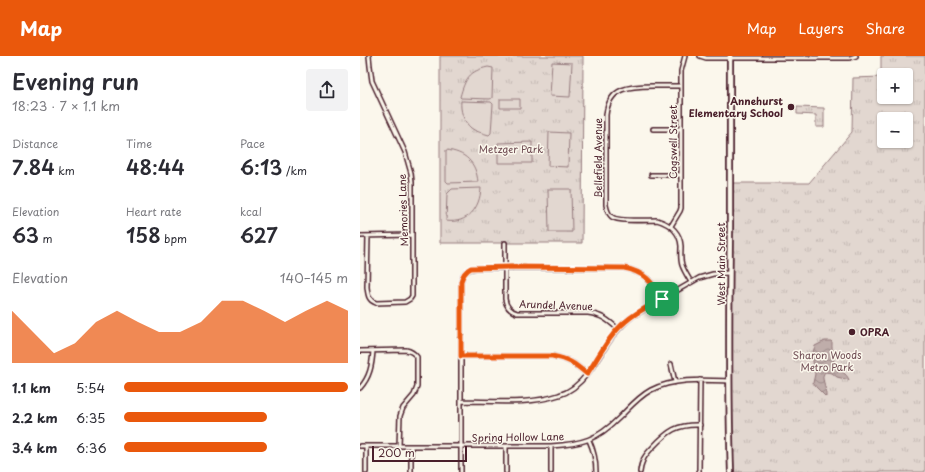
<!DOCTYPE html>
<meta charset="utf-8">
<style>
body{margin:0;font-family:"Playpen Sans",sans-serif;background:#f2f2f3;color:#2b2b33;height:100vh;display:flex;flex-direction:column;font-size:15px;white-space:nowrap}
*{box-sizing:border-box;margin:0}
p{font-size:13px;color:#7c7c81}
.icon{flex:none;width:22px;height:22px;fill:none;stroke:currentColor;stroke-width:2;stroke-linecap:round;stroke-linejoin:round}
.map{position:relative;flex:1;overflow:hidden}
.side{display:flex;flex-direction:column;background:#fff;width:360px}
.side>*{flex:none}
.tools{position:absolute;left:517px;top:12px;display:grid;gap:8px}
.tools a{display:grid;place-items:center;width:36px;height:36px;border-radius:4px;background:#fff;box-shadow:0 1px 3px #0004;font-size:20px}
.scale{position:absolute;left:12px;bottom:10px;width:95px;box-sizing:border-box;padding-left:4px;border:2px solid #4a1f2b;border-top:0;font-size:11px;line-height:14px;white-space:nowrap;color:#4a1f2b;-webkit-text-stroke:3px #fbf7ec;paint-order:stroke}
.pin{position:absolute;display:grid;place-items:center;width:34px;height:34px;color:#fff;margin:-17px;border-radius:8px;box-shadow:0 2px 6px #0006}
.round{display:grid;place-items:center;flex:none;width:42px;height:42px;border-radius:4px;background:#f2f2f3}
.overview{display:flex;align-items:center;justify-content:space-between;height:68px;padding:0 12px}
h1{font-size:22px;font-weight:600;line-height:30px}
.figures{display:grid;grid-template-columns:repeat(3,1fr);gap:6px;height:68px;padding:4px 12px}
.figures div{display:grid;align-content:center}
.figures b{font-size:20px;font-weight:600}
.figures small{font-size:11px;font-weight:400}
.figures p{font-size:11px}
.chart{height:112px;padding:8px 12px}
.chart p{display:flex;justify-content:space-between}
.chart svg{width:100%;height:72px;margin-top:4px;fill:#ea580c;opacity:.7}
ul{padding:0 12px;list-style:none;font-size:13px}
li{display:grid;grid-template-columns:64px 48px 1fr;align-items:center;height:30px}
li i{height:10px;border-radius:5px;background:#ea580c}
header{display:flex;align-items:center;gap:24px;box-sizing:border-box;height:56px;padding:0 20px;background:#ea580c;color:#fff}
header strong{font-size:19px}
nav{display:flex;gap:22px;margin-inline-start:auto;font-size:14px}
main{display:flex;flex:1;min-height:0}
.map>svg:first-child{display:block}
.park{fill:url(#park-tufts);stroke:#967b7e;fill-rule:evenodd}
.pitch{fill:#e2d7d0;stroke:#967b7e}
.water{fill:url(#water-waves);stroke:#907477}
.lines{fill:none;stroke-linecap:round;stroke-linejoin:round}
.minor-casing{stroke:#4a1f2b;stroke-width:6}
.secondary-casing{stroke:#4a1f2b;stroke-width:8}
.minor{stroke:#fbf7ec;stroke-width:3}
.secondary{stroke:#fbf7ec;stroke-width:4.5}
.route-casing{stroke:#fff;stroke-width:8}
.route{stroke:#ea580c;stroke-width:5}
.poi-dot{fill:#4a1f2b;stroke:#fbf7ec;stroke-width:1.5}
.labels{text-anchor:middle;stroke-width:3;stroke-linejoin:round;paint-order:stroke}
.poi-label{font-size:10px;font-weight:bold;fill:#4a1f2b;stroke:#fbf7ec;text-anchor:end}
.street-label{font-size:10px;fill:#4a1f2b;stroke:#fbf7ec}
.park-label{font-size:10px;fill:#704d54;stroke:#fbf7ec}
</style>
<header>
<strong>Map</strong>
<nav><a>Map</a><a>Layers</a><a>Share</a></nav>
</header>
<main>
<section class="side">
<div class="overview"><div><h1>Evening run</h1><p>18:23 · 7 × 1.1 km</p></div><a class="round"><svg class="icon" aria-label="share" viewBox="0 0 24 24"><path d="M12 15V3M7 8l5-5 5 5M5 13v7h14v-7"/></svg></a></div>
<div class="figures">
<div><p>Distance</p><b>7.84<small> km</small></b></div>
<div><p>Time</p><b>48:44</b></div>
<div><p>Pace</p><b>6:13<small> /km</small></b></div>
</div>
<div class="figures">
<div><p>Elevation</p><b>63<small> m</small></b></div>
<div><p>Heart rate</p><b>158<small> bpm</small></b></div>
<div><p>kcal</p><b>627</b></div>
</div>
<div class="chart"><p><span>Elevation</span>140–145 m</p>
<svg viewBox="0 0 160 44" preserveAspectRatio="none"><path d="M0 44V12L10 25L20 38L30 32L40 19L50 12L60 19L70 25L80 25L90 19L100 6L110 6L120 12L130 19L140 12L150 6L160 12V44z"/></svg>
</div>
<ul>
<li><b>1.1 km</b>5:54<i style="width:100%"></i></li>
<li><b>2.2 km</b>6:35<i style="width:64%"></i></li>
<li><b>3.4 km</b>6:36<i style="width:64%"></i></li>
</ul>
</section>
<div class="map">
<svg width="565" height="416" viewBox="0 0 565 416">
<defs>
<pattern id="park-tufts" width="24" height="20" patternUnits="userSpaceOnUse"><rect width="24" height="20" fill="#e2d7d0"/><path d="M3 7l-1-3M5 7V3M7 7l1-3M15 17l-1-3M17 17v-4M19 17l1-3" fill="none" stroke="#c3b8b3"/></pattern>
<pattern id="water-waves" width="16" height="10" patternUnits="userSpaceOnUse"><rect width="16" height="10" fill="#bfadaa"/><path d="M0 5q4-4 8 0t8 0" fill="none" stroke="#9d8c8b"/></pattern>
</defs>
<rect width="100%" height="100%" fill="#fbf7ec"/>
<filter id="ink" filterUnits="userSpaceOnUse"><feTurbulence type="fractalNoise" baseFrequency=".025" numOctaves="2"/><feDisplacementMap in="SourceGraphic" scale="8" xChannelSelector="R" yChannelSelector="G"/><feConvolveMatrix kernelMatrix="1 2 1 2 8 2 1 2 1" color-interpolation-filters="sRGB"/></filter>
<g filter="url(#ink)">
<path class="park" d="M 80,0 L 223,0 L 222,187 L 80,187 Z
M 521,0 L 565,0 L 565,416 L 371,416 L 370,127 L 449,127 L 492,76 L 493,22 L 521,21 ZM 524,19 L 546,19 L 546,41 L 524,41 ZM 524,63 L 546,63 L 546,85 L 524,85 Z
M 437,51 L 464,52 L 464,71 L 456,71 L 456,59 L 437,58 Z"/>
<path class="pitch" d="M 192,6 L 212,7 L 210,41 L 190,40 Z
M 128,11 L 133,12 L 132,42 L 130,43 L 101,42 L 100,41 C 105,23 109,15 128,11 Z
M 140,43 L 160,43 L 160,52 L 140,52 Z
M 101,45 L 131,46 L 133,48 L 131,77 L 129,79 C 123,77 116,76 111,72 C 103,65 100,54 101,45 Z
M 189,76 L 209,77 L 208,111 L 188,110 Z
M 172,86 L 172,107 L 138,107 L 138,87 Z
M 86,94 C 105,96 116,106 118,126 L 88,127 L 86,125 Z
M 121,132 C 120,152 108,168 86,165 L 87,138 L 92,133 Z
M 188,133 L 211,133 L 212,176 L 189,176 Z"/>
<path class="water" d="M 465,285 L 471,285 L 472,286 C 472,295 472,305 478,312 C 481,317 486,316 489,324 L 477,321 L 472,317 L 465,316 C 461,321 464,325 465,331 C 466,335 466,338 466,341 L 456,331 L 453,327 L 455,318 L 452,299 L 455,290 Z"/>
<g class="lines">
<g class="minor-casing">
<path id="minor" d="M 340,0 L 346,2 L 490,2 L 496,0
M 321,30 C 312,30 302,30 293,30 C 269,30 249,31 246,59 L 246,149 C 247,154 248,158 252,161 C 258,166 287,164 297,164 C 310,168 320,176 321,190 C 321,197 320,203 322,209 C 324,215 328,221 331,226
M 293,73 L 321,73
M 291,119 L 321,119
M 311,170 L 320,155 L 321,152 L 321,15 L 325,0
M 0,180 L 52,179
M 8,180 L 7,231 C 8,239 8,244 16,247 L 45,246 L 50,243 L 52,240 L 52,126 L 51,117 L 45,96 L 12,25 L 10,10 L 9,0
M 145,187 L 145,243 C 146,250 150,255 157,257 L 228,257 C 242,259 248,264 258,273
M 0,295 L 46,294 C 51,295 54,297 57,301 L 57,331 L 54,339 L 43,352 L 40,360 L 39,390
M 101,300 L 192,300 C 209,303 215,308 227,318
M 311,308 L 315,326
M 0,332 C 10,321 12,309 13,295
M 101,345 C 131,345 170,349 199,339 C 210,336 221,326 228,317 C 243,297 252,275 273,260 L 339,222 L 353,218 L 369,217
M 229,384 C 234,395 236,404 236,416
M 0,390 L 191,390 C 222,388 237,384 259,362 C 269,352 278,341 291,334 C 315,322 343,324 369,325
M 191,390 L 191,416
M 6,416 L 6,390
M 51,416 L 51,390
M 101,416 L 101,225 C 103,217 107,213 116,212 L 264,212 C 284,216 292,225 302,243
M 146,416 L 146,390
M 280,416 C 281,405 285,399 293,391 C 308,375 317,368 340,369
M 339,416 L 340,324"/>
</g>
<g class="secondary-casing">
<path id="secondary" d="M 370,0 C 370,57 370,113 370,170 C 369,252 368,334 371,416"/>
</g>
<use href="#minor" class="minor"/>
<use href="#secondary" class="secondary"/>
</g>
</g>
<g class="lines" filter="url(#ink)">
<g class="route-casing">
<path id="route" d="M 150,211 L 264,212 C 284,216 292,225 302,243 C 289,250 276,256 265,266 C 250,278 238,302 227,318 C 215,308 209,303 192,300 L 101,300 L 101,225 C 103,219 105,215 111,212 Z"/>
</g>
<use href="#route" class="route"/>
</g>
<g class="poi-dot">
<circle cx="431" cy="51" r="4"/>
<circle cx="492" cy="276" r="4"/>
</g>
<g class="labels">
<g class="poi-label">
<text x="423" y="49">Annehurst<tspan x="423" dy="12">Elementary School</tspan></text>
<text x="500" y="280" text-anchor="start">OPRA</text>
</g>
<g class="street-label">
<text transform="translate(313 86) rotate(-90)" y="4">Cogswell Street</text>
<text transform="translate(238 102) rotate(-90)" y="4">Bellefield Avenue</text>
<text transform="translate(43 154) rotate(-92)" y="4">Memories Lane</text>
<text transform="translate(361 208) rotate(-90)" y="4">West Main Street</text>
<text transform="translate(196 249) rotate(2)" y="4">Arundel Avenue</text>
<text transform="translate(158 381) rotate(-1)" y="4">Spring Hollow Lane</text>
</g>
<g class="park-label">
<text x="151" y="97">Metzger Park</text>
<text x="467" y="303">Sharon Woods<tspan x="467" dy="12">Metro Park</tspan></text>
</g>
</g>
</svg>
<div class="tools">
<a>+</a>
<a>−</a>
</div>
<div class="scale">200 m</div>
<div class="pin" style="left:302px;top:243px;background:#1e9e55"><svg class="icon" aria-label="arrive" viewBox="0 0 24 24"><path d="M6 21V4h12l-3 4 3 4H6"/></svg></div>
</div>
</main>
